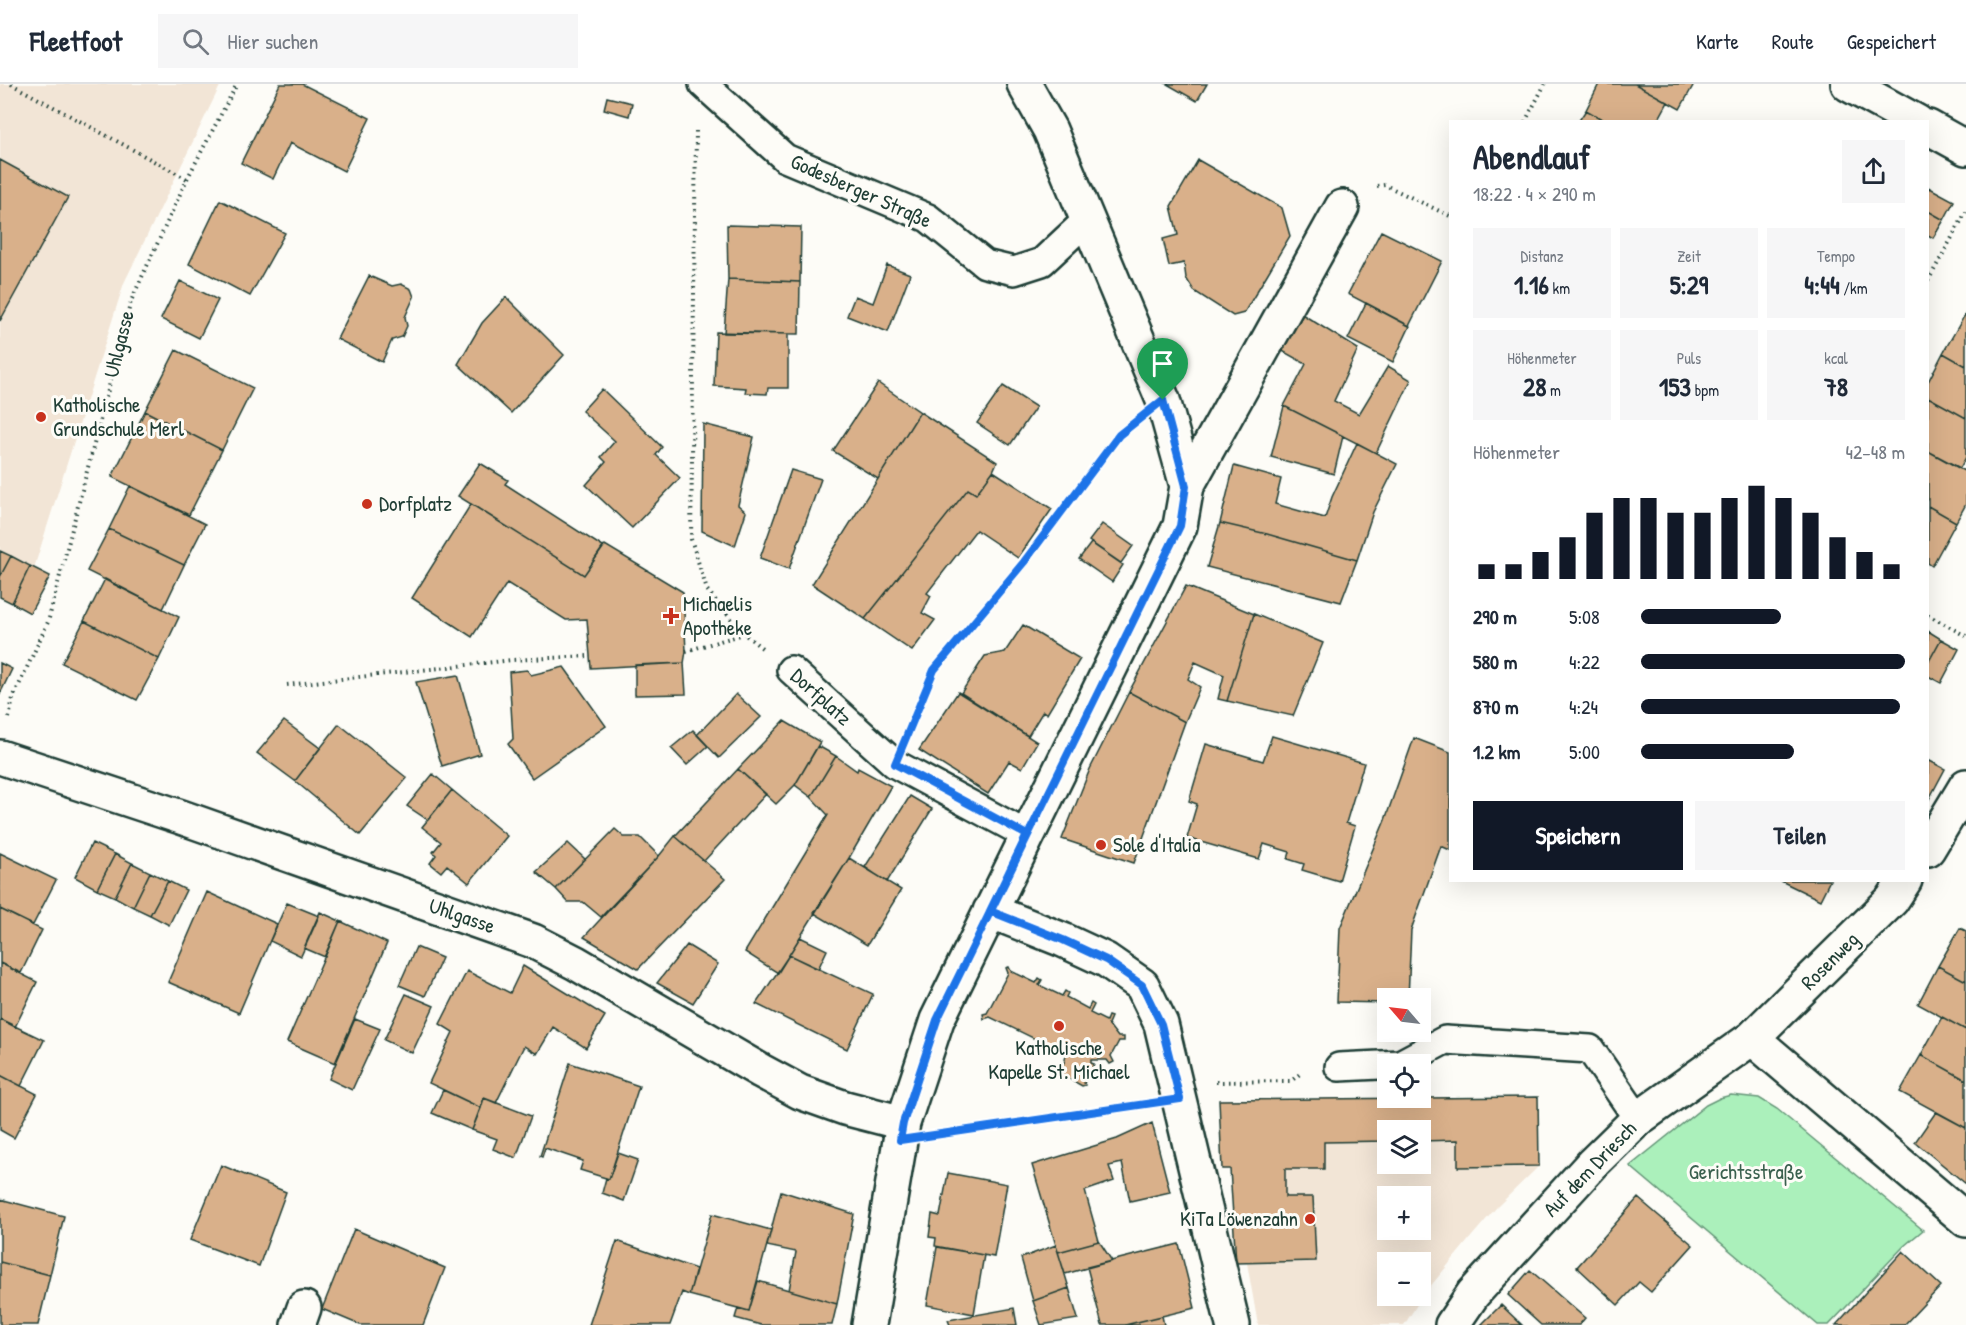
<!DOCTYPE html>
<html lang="de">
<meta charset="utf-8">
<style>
body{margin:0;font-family:"Patrick Hand",sans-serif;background:#f6f6f7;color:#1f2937;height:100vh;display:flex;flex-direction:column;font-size:22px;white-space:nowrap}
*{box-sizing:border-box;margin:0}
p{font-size:20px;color:#747a83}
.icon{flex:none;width:33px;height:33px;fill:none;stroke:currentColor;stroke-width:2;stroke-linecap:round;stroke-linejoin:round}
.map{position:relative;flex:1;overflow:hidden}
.details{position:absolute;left:1449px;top:36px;width:480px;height:762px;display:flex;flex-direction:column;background:#fff;border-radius:0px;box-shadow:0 6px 24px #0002}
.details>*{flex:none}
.needle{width:39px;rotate:298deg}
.controls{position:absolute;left:1377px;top:904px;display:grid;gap:12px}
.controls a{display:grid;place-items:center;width:54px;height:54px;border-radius:0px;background:#fff;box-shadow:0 6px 24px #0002;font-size:30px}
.pin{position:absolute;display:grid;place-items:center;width:51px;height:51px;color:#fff;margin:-62px -26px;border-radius:50% 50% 50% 0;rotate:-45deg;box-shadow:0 0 6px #0007}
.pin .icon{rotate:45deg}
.round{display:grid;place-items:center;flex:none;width:63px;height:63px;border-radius:0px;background:#f6f6f7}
.overview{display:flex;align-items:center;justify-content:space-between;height:102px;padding:0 24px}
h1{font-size:33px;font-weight:700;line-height:45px}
.figures{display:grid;grid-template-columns:repeat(3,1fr);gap:9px;height:102px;padding:6px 24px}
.figures div{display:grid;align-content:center;border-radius:0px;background:#f6f6f7;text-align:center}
.figures b{font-size:26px;font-weight:700}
.figures small{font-size:16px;font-weight:400}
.figures p{font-size:16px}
.chart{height:168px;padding:12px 24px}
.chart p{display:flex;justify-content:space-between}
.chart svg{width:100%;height:108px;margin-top:6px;stroke:#111827;stroke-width:6}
.button{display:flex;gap:12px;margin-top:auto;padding:12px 24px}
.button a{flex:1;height:69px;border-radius:0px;background:#111827;color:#fff;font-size:24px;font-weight:700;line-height:69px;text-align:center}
.button a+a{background:#f6f6f7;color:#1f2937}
ul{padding:0 24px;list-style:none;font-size:20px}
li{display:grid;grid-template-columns:96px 72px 1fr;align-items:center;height:45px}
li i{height:15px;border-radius:8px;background:#111827}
header{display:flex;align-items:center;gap:36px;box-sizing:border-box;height:84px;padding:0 30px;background:#fff;border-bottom:2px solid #e0e1e3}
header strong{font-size:28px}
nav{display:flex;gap:33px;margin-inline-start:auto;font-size:21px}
.search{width:420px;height:54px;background:#f6f6f7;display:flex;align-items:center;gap:15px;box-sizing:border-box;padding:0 21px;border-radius:0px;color:#747a83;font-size:22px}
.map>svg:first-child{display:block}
.built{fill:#f2e5d6;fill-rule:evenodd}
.green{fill:#abf0bb;stroke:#659678;stroke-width:1.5}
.building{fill:#d9b08a;stroke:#1f3d34;stroke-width:1.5}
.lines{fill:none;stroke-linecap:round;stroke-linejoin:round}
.service-casing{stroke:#1f3d34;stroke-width:32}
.minor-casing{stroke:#1f3d34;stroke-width:38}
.path{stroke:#1f3d34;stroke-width:4;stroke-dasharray:1.5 4.5;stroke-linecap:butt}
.service{stroke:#fdfcf7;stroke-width:27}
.minor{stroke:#fdfcf7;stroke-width:33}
.route-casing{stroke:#fff;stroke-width:12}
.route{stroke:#1a73e8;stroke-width:8}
.poi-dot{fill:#c8321e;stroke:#fdfcf7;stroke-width:2}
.labels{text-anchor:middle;stroke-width:6;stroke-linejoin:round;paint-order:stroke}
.street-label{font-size:21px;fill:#1f3d34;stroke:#fdfcf7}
.poi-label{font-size:21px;fill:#1f3d34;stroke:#fdfcf7;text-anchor:start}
.park-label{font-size:21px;fill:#3b614f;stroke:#fdfcf7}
</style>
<header>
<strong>Fleetfoot</strong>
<div class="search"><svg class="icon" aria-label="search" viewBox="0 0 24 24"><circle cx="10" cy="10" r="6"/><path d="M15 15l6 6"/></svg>Hier suchen</div>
<nav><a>Karte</a><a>Route</a><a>Gespeichert</a></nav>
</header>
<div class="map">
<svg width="1966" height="1241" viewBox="0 0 1966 1241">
<rect width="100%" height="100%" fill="#fdfcf7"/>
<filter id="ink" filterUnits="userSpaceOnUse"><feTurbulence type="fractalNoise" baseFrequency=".0167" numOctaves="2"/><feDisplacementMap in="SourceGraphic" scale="12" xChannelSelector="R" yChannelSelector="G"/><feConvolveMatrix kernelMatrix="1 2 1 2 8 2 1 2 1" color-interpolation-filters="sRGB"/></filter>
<g filter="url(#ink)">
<path class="built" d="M 0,0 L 221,0 L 124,199 L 34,484 L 0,467 Z
M 1538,1013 L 1539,1082 L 1496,1124 L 1472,1152 L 1424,1210 L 1404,1241 L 1258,1241 L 1247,1179 L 1236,1179 L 1230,1086 L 1222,1085 L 1219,1016 ZM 1388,1047 L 1420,1047 L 1420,1080 L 1388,1080 ZM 1388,1113 L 1420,1113 L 1420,1146 L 1388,1146 ZM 1388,1179 L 1420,1179 L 1420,1212 L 1388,1212 Z"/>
<path class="green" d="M 1731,1011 L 1759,1014 L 1777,1025 L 1923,1146 L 1904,1162 L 1829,1241 L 1818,1241 L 1630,1082 L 1706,1021 L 1720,1014 Z"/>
<path class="building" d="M 280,0 L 302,0 L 370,34 L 344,87 L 290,59 L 273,95 L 241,79 Z
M 1167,0 L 1207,0 L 1197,17 Z
M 1599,0 L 1635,0 L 1668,18 L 1657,38 L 1607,38 L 1586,26 Z
M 1635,0 L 1694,0 L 1680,25 Z
M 607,13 L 632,19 L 629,32 L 604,25 Z
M 1586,26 L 1607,38 L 1578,38 Z
M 0,76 L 68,113 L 0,237 Z
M 1198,76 L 1282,124 L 1290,152 L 1244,229 L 1233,232 L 1194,207 L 1186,194 L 1184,179 L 1169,182 L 1163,155 L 1178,151 L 1171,122 Z
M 1928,103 L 1954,117 L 1944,136 L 1928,127 Z
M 220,116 L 285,149 L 250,212 L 189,180 Z
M 1928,127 L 1944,136 L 1933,154 L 1928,151 Z
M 727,141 L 801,143 L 800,198 L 728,195 Z
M 1381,147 L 1442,177 L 1409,242 L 1348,210 Z
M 887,181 L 910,190 L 888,248 L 847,232 L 855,212 L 873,219 Z
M 369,192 L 392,202 L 401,200 L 411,205 L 414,213 L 405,233 L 407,242 L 402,253 L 392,256 L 382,278 L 337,255 Z
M 728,195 L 800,198 L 799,250 L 724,249 Z
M 180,197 L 218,216 L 199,254 L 161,235 Z
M 506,213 L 564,271 L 511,329 L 458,280 L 482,239 Z
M 1366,219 L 1410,242 L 1393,278 L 1348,255 Z
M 1297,227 L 1358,265 L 1334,317 L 1359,330 L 1388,282 L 1411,296 L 1376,369 L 1284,322 L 1306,280 L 1277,264 Z
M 1966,229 L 1966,282 L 1943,269 Z
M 716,248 L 788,250 L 788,304 L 768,304 L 767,310 L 745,309 L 746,304 L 714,302 Z
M 176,266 L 253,304 L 222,366 L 145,327 Z
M 1943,269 L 1966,282 L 1966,334 L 1928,313 L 1928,298 Z
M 878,299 L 920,328 L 878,395 L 833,367 Z
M 1003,302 L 1036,323 L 1010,361 L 977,339 Z
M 602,305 L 662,363 L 656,371 L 680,394 L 632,444 L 586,401 L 606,378 L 601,373 L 615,357 L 582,327 Z
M 1928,313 L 1966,334 L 1966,373 L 1960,384 L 1928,367 Z
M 1284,322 L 1343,352 L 1334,390 L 1271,373 Z
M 145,327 L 222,366 L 189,431 L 112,393 Z
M 920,328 L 997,378 L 993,387 L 976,410 L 968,405 L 865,535 L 812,500 Z
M 703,340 L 754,353 L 738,421 L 746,428 L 735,462 L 702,447 Z
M 1357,359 L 1397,380 L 1373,428 L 1357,476 L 1267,450 L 1220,439 L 1234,382 L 1281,395 L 1275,420 L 1325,434 L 1332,413 Z
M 1928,367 L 1966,388 L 1966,420 L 1956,438 L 1928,422 Z
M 480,379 L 508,396 L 505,400 L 603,463 L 584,491 L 458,412 Z
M 791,386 L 821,395 L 789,485 L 760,474 Z
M 993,387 L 1052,425 L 1018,474 L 976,446 L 927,509 L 931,512 L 922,529 L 935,536 L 912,567 L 865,535 L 968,405 L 976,410 Z
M 130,402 L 205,440 L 184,481 L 109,445 Z
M 471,420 L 584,491 L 605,461 L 683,508 L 686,567 L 684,579 L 591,584 L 587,535 L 566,536 L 507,499 L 472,553 L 412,514 Z
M 1928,422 L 1956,438 L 1932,482 L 1928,479 Z
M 1220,439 L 1267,450 L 1357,476 L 1341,518 L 1207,483 Z
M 1102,440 L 1133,462 L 1121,479 L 1089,457 Z
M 109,445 L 184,481 L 163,525 L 87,487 Z
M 1091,459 L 1123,481 L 1112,498 L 1079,475 Z
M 0,467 L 11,472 L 0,493 Z
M 11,472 L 30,482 L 12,519 L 0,513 L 0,493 Z
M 30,482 L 50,492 L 30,529 L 12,519 Z
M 105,495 L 179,533 L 159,575 L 84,537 Z
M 1186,502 L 1254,530 L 1227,617 L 1218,615 L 1224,591 L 1195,578 L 1188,595 L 1200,603 L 1185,638 L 1129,608 Z
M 1254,530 L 1323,559 L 1293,632 L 1227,617 Z
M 84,537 L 159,575 L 137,616 L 62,579 Z
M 1023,541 L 1080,575 L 1047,630 L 1043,627 L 1028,652 L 961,609 L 985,572 L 1005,568 Z
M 1928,547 L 1941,555 L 1928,579 Z
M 1941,555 L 1959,565 L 1941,599 L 1928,592 L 1928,579 Z
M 0,579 L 12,585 L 0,610 Z
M 684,579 L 686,610 L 635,611 L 635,581 Z
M 564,583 L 606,642 L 532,694 L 508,660 L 513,655 L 509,588 L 527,586 L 531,591 Z
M 458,591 L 480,670 L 442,682 L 416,598 Z
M 958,608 L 1037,658 L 1022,684 L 1009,677 L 988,710 L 919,666 Z
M 1129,608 L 1185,638 L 1134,779 L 1062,755 L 1090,685 Z
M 736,610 L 761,633 L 719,674 L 697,651 Z
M 284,637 L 320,664 L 295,697 L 257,669 Z
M 784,637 L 820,658 L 795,701 L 776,720 L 738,685 Z
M 339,640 L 407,694 L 360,751 L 295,697 Z
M 693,646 L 708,662 L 687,681 L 671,664 Z
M 1272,652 L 1364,679 L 1346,739 L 1355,742 L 1339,797 L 1302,786 L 1304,780 L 1288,775 L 1290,768 L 1264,760 L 1259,775 L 1187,754 L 1197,720 L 1189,717 L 1206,660 L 1263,677 Z
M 1414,654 L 1450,668 L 1450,766 L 1441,762 L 1411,846 L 1408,915 L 1388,915 L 1388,919 L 1337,918 L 1340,844 L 1385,736 Z
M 818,662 L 836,672 L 811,713 L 795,701 Z
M 836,672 L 857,687 L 858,684 L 891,702 L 849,774 L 778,889 L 745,868 L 828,731 L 811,713 Z
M 1928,676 L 1945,685 L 1928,717 Z
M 738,685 L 766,710 L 704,777 L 675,752 Z
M 433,690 L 452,706 L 428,736 L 407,722 Z
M 452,706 L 507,752 L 469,799 L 447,781 L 441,788 L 430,779 L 436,771 L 433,768 L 441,758 L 422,743 Z
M 910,712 L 932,725 L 887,798 L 865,783 Z
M 615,745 L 624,753 L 640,753 L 659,772 L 601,833 L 583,818 L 568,818 L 556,805 Z
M 675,752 L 725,795 L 638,885 L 584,853 L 659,772 Z
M 92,759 L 115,770 L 97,805 L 75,793 Z
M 568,759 L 585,775 L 556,805 L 536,788 Z
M 0,769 L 56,796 L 33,841 L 0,825 Z
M 115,770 L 132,779 L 115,813 L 97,805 Z
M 849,774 L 901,806 L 867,861 L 814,829 Z
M 132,779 L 150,788 L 133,823 L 115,813 Z
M 150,788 L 168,797 L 150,831 L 133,823 Z
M 1779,796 L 1830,796 L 1820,816 Z
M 168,797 L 186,806 L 169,841 L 150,831 Z
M 207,808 L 277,840 L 239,929 L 168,898 Z
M 287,819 L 319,832 L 301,872 L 270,857 Z
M 0,825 L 42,846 L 21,889 L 0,879 Z
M 320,828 L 340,837 L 325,873 L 304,864 Z
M 340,837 L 387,859 L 335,979 L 287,958 Z
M 1960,844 L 1966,847 L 1966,897 L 1938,882 Z
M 800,853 L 827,866 L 818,885 L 789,871 Z
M 687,861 L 718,880 L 693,919 L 657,899 Z
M 416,863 L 442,874 L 425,912 L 399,901 Z
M 789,871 L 873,910 L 847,965 L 756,920 Z
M 0,879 L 37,898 L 15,943 L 0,935 Z
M 523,882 L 605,932 L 586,964 L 553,943 L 537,970 L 524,962 L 496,1019 L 484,1014 L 481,1024 L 429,999 L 453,948 L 440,940 L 467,887 L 510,909 Z
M 1938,882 L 1966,897 L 1966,946 L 1918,920 Z
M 1009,883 L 1011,887 L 1036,899 L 1039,894 L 1042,896 L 1039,901 L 1062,912 L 1065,907 L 1068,909 L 1066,913 L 1088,925 L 1091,919 L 1094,921 L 1090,929 L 1106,937 L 1108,932 L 1111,933 L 1108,940 L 1118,953 L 1124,953 L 1124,957 L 1119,957 L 1111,972 L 1114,978 L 1110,980 L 1107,976 L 1091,976 L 1091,979 L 1094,980 L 1084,999 L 1085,1001 L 1082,1002 L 1061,990 L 1057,991 L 1056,988 L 1060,987 L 1065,976 L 1066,970 L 990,933 L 984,935 L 983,930 L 987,929 L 1008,889 L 1006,884 Z
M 406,910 L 434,922 L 412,969 L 384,956 Z
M 1942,933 L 1966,946 L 1966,996 L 1921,971 Z
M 0,935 L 44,956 L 21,1002 L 0,991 Z
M 355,935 L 380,945 L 352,1006 L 329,995 Z
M 1921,971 L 1966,996 L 1966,1044 L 1900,1008 Z
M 570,979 L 639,1002 L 609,1095 L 580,1086 L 583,1077 L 545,1064 L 542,1073 L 540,1072 Z
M 0,991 L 37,1010 L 14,1054 L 0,1046 Z
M 443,1006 L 481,1024 L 472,1046 L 432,1029 Z
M 1538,1013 L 1539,1082 L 1458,1083 L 1458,1056 L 1420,1057 L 1420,1047 L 1388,1047 L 1388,1057 L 1324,1058 L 1324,1085 L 1285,1085 L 1285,1113 L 1313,1113 L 1316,1177 L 1236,1179 L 1230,1085 L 1222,1085 L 1219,1016 Z
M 484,1014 L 531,1032 L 516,1074 L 493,1065 L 497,1055 L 472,1046 Z
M 1936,1028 L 1966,1044 L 1966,1100 L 1915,1058 Z
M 1152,1039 L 1170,1108 L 1130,1117 L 1122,1079 L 1109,1082 L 1114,1097 L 1085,1107 L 1099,1157 L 1058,1168 L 1032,1081 L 1117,1055 Z
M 618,1069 L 638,1076 L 624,1117 L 602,1109 L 606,1094 L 609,1095 Z
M 221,1081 L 286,1108 L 259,1182 L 190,1156 Z
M 948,1089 L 1007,1100 L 994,1173 L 935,1162 L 936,1154 L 929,1153 L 932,1130 L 940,1132 Z
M 781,1107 L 854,1130 L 837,1220 L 789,1206 L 796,1168 L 767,1162 Z
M 1638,1114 L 1693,1161 L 1651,1208 L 1639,1198 L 1618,1221 L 1577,1183 Z
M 0,1115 L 64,1132 L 50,1191 L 0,1178 Z
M 712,1130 L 771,1146 L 749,1227 L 689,1211 Z
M 354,1145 L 445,1184 L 423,1241 L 360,1241 L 322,1225 Z
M 617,1157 L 696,1185 L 689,1211 L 682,1208 L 670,1241 L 589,1241 Z
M 1099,1157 L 1112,1177 L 1065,1190 L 1058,1168 Z
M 1179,1160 L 1195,1224 L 1125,1241 L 1102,1241 L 1087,1183 Z
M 1056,1161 L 1069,1204 L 1033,1217 L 1021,1174 Z
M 937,1163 L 984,1171 L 974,1230 L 927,1221 Z
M 1903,1167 L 1941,1202 L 1904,1241 L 1836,1241 Z
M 0,1178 L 50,1191 L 38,1241 L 0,1241 Z
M 1530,1186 L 1585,1234 L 1579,1241 L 1541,1241 L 1508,1211 Z
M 758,1197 L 837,1220 L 832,1241 L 761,1241 L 735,1234 L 738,1224 L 749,1227 Z
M 1069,1204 L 1078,1235 L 1041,1241 L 1033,1217 Z
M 1501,1221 L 1522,1241 L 1481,1241 Z
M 1014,1224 L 1017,1241 L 950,1241 L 948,1236 Z
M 1162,1232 L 1164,1241 L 1125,1241 Z"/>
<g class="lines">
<g class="service-casing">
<path id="service" d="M 703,0 L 785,74 L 928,134 L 985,180 L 1014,187 L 1042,178 L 1087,136
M 791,586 L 895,680 L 1027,751
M 1339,983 L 1400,980 L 1445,956 L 1590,965 L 1638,1035"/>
</g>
<g class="minor-casing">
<path id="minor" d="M 1848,0 L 1917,38
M 1928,43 L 1966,64
M 1187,402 L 1342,123
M 0,673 L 181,733 L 533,857 L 576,879 L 761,987 L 800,1008 L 845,1024 L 903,1039
M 1928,765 L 1966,702
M 990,827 L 1063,856 L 1106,876 L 1142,901 L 1161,940 L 1233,1241
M 1752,954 L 1966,1136
M 298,1241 L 304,1224
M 869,1241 L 903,1039 L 937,936 L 1180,442 L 1187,402 L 1163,316 L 1050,46 L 1024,0
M 1452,1241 L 1473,1210 L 1593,1079 L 1638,1035 L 1752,954 L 1892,816 L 1905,796"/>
</g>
<path class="path" d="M 11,0 L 187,95
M 1525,38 L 1545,0
M 696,47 L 691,455 L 707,506 L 744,550 L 762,564
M 1377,102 L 1385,101 L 1450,132
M 1928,197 L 1966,128
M 1928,531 L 1966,552
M 686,567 L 744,550
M 287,601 L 512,576 L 589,572
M 9,634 L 13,614 L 48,538 L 131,217 L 187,95 L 237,0
M 911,642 L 934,586 L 1024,478 L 1119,351 L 1127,344
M 1216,998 L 1291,997 L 1301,989
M 943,1049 L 1137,1021"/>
<use href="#service" class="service"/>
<use href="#minor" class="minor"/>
</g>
</g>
<g class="lines" filter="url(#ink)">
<g class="route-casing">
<path id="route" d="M 1163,316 L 1186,402 L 1180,442 L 937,936 L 903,1039 L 900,1056 L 1180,1015 L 1161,940 L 1142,901 L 1106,876 L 1063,856 L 990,827 L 1027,751 L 895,680 L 934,586 L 1024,478 L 1119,351 L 1163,316"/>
</g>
<use href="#route" class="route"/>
</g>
<g class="poi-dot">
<circle cx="41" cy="333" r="6"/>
<circle cx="367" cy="420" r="6"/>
<path d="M668 523h6v6h6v6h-6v6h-6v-6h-6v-6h6z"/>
<circle cx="1101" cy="761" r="6"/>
<circle cx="1059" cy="942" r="6"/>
<circle cx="1310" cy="1135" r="6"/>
</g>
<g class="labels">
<g class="street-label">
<text transform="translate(861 107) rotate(24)" y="7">Godesberger Straße</text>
<text transform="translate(119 260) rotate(-76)" y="7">Uhlgasse</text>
<text transform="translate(821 613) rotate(42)" y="7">Dorfplatz</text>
<text transform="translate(462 832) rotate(19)" y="7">Uhlgasse</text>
<text transform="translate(1830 877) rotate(-45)" y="7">Rosenweg</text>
<text transform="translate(1590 1085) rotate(-46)" y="7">Auf dem Driesch</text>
</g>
<g class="poi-label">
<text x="53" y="328">Katholische<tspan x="53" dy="24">Grundschule Merl</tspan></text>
<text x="379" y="427">Dorfplatz</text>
<text x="683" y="527">Michaelis<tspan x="683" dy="24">Apotheke</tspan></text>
<text x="1113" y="768">Sole d'Italia</text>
<text x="1059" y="971" text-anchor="middle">Katholische<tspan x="1059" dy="24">Kapelle St. Michael</tspan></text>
<text x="1298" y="1142" text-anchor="end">KiTa Löwenzahn</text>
</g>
<g class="park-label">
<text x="1746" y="1095">Gerichtsstraße</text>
</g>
</g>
</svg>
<div class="controls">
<a><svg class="needle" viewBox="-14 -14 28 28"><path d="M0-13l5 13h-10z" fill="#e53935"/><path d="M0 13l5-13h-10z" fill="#747a83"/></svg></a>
<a><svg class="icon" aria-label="locate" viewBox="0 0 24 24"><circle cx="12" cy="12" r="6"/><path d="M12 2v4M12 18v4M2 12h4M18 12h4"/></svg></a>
<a><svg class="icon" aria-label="layers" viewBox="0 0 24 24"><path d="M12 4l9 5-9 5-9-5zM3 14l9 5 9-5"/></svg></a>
<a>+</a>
<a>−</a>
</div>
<div class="pin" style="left:1163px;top:316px;background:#1e9e55"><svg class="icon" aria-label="arrive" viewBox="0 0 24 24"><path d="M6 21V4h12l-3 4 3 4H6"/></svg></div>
<section class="details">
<div class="overview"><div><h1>Abendlauf</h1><p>18:22 · 4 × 290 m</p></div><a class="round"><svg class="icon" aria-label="share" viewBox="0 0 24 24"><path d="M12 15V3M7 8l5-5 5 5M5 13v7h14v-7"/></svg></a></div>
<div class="figures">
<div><p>Distanz</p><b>1.16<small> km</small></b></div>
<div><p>Zeit</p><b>5:29</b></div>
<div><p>Tempo</p><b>4:44<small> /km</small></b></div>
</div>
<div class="figures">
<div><p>Höhenmeter</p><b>28<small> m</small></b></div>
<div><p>Puls</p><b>153<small> bpm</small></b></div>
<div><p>kcal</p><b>78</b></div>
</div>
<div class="chart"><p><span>Höhenmeter</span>42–48 m</p>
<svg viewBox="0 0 160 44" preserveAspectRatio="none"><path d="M5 44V38M15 44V38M25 44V33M35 44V27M45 44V17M55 44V11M65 44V11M75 44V17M85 44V17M95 44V11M105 44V6M115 44V11M125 44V17M135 44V27M145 44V33M155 44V38"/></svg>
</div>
<ul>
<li><b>290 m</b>5:08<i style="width:53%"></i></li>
<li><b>580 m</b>4:22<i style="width:100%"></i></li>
<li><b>870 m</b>4:24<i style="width:98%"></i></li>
<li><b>1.2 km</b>5:00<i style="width:58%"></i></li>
</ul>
<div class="button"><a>Speichern</a><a>Teilen</a></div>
</section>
</div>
